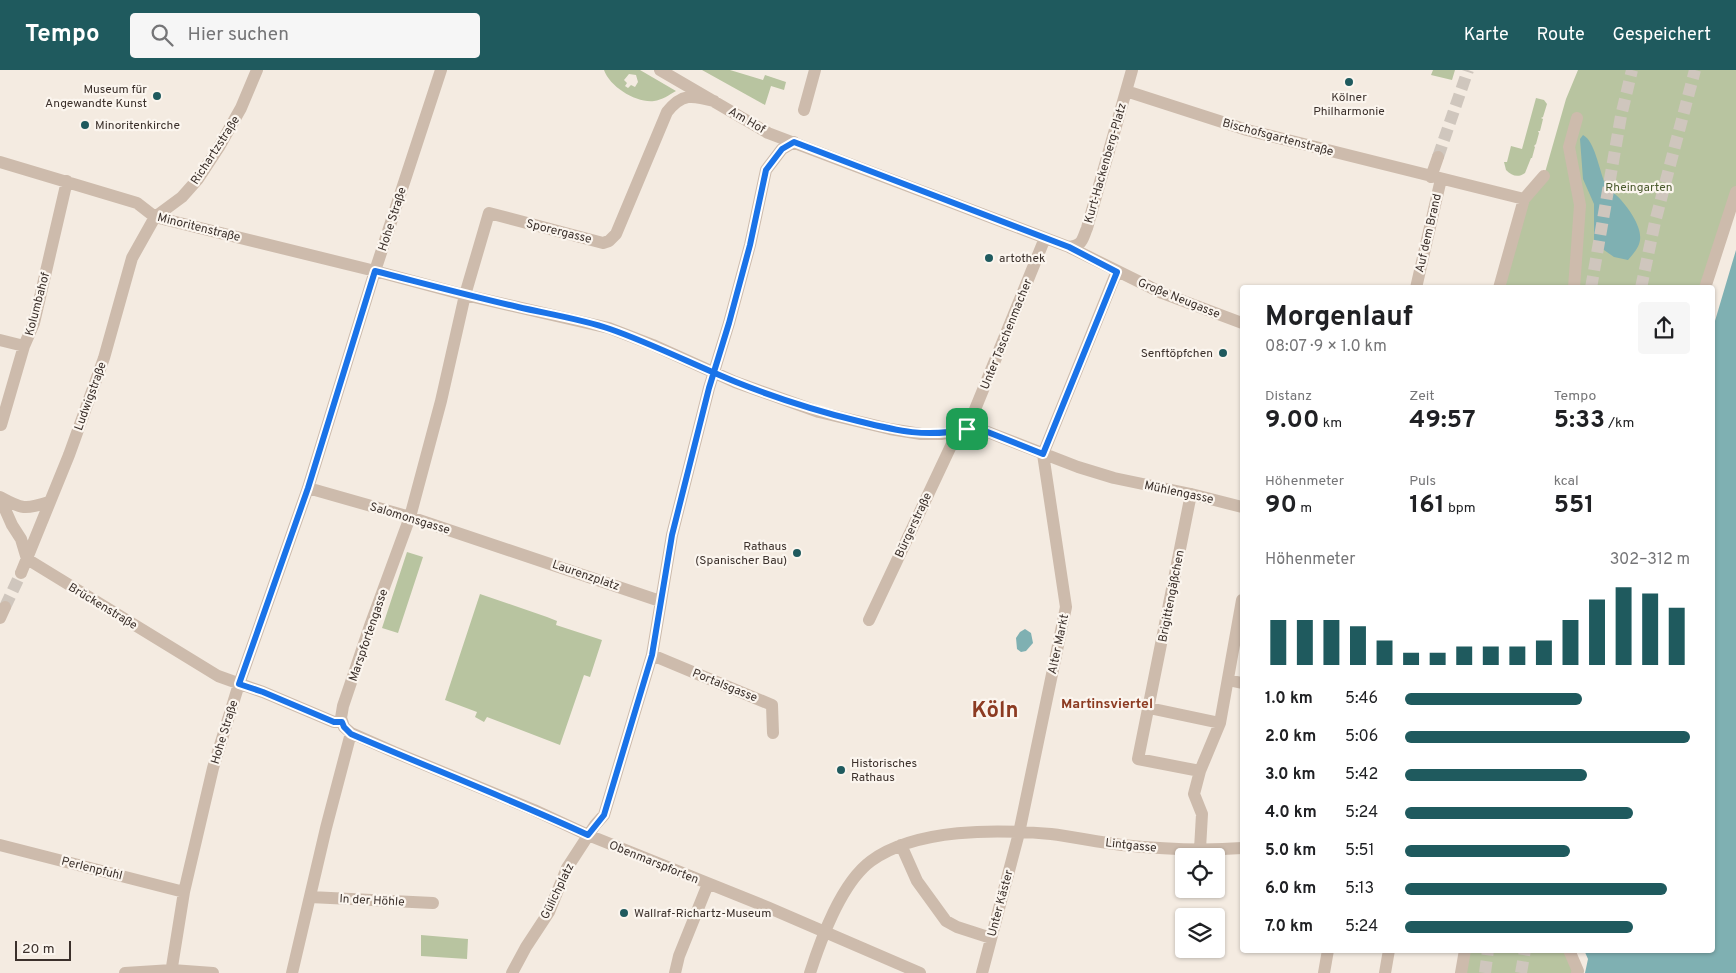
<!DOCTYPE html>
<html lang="de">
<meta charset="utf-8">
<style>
body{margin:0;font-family:Overpass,sans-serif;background:#f6f6f6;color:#202124;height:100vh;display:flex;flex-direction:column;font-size:19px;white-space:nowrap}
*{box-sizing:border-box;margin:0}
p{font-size:16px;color:#757577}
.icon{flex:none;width:28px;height:28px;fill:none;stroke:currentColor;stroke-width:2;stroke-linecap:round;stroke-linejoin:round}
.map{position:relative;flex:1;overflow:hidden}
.drawer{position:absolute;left:1240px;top:215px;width:475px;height:668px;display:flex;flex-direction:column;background:#fff;border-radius:5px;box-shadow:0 1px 4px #0004}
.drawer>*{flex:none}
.buttons{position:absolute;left:1175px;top:778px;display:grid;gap:10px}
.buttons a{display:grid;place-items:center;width:50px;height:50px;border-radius:5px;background:#fff;box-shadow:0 1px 4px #0004;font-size:25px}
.scale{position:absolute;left:15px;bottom:12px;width:56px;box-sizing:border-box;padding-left:5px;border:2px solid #3b302b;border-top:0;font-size:14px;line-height:18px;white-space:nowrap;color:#3b302b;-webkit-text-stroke:4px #fbf5ee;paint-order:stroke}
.pin{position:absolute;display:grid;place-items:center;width:42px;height:42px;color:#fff;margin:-21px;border-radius:10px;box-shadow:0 2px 8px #0006}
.round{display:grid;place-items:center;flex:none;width:52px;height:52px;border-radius:5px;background:#f6f6f6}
.summary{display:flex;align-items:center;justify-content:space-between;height:85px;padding:0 25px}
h1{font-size:28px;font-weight:700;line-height:38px}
.stats{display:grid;grid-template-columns:repeat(3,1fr);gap:8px;height:85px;padding:5px 25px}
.stats div{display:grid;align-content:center}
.stats b{font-size:25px;font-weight:700}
.stats small{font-size:14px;font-weight:400}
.stats p{font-size:14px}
.chart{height:140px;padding:10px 25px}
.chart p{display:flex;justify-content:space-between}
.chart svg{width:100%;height:90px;margin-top:5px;stroke:#1f5a5e;stroke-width:6}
ul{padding:0 25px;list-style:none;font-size:16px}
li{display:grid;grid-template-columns:80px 60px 1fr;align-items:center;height:38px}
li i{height:12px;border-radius:6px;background:#1f5a5e}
header{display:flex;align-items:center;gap:30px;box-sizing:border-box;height:70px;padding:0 25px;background:#1f5a5e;color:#fff}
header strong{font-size:24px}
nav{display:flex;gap:28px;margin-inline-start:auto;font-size:18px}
.search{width:350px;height:45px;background:#f6f6f6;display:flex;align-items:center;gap:12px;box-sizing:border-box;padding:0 18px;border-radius:5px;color:#757577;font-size:19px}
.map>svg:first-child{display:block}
.green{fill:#b8c4a0;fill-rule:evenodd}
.water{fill:#7fb0b2}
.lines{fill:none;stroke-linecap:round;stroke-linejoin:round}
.street-tunnel{stroke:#cfc6bd;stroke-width:12;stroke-dasharray:12 6;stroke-linecap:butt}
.primary-tunnel{stroke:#cfc6bd;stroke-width:12;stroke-dasharray:12 6;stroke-linecap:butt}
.street{stroke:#cdbbac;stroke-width:12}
.route-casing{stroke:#fff;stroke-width:10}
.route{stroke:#1a73e8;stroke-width:6}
.poi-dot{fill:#1f5a5e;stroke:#fbf5ee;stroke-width:2}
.labels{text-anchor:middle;stroke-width:4.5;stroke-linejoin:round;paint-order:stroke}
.poi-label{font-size:12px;fill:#3b302b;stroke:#fbf5ee;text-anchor:start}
.street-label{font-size:12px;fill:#3b302b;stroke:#fbf5ee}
.park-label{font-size:12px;fill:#4a5a2e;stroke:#fbf5ee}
.neighbourhood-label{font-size:14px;font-weight:bold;fill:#8c3b22;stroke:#fbf5ee}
.town-label{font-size:22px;font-weight:bold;fill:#8c3b22;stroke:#fbf5ee}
</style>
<header>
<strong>Tempo</strong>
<div class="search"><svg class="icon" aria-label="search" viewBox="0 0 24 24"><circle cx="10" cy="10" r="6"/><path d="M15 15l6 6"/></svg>Hier suchen</div>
<nav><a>Karte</a><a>Route</a><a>Gespeichert</a></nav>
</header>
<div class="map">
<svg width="1736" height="903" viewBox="0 0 1736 903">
<rect width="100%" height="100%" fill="#f4ebe1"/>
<path class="green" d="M 604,0 L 640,0 L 676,21 C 669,25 662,30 654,31 C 636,33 610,17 604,0 ZM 629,4 L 636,5 L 638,12 L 635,17 L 631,15 L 628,18 L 625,16 L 627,13 L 624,10 Z
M 702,0 L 730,0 L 763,10 L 765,5 L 786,12 L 784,20 L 771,16 L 765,35 Z
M 1433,0 L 1455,0 L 1452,10 L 1431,5 Z
M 1578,0 L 1736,0 L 1736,122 L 1705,217 L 1499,218 L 1524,129 L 1544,106 L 1566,29 Z
M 1536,28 L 1544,30 L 1547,34 L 1543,47 L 1541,48 L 1543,49 L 1540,61 L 1538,61 L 1539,63 L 1536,74 L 1534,76 L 1535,77 L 1532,88 L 1531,88 L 1525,103 C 1518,108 1512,106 1506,100 L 1504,92 L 1507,92 L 1511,76 L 1522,79 Z
M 407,482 L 423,487 L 398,563 L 382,558 Z
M 480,524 L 547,547 L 557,551 L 556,555 L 602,570 L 590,607 L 584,605 L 560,675 L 487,647 L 484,652 L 475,647 L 477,642 L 445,630 Z
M 421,865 L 468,869 L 467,889 L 421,886 Z
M 1465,880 L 1569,880 L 1577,903 L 1461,903 Z"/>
<path class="water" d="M 1583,65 C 1595,71 1599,100 1605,113 C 1608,120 1616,124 1621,130 C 1629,139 1642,157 1640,170 C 1639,178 1633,184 1628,190 L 1614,187 L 1594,173 L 1594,134 L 1583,109 L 1580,69 Z
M 1736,180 L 1736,903 L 1585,903 L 1588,889 L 1584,880 L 1712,880 L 1712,261 Z
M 1025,559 L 1031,563 L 1033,573 L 1026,581 L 1021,582 L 1017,579 L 1016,568 L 1020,562 Z"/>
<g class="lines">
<path class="street-tunnel" d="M 1438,87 L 1468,0
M 5,537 L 21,503"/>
<path class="primary-tunnel" d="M 1591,218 L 1621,46 L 1632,0
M 1641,218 L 1655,152 L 1695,0
M 1485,903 L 1488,880
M 1521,903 L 1525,880"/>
<path class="street" d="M 660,0 L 768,63 L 1069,177 L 1162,223 L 1242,253
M 1126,21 L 1247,60 L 1524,129
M 714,31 C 692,25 682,23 667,42 L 616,164 L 609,171 L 603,173 L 489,143 L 465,225 L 441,331 L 410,447 L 371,553 L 343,636 L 341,648 L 344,657 L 351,663 L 394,682 L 534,740 L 588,765 L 767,837 L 920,903
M 804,40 L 815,0
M 0,92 L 137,133 L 155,147 L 375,201 L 465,225 L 609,258 L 653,275 L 735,312 L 819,342 L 890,359 L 921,364 L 941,364 L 967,359 L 985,361 L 1078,397 L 1114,408 L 1191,424 L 1242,437
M 1431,107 L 1438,87
M 1069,177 C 1083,175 1082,170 1087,158 L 1132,0
M 1416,218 L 1441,109
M 1499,218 L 1524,129 L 1544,106
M 1574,218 L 1580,135 L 1569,77 L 1577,48
M 1705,218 L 1736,122
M 0,270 L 24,276
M 1,355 L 24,276 L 34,253 L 67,111
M 967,359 L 1045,168
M 1043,384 L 1117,201
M 308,418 L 410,447 L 660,531
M 1191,424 L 1138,689 L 1200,701 L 1220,653 L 1242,530
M 0,427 C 22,439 25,440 49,432
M 0,428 L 12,455 L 21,469 L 27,489 L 218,606 L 263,622 L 334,652 L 342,652
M 21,503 L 69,385 L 104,288 L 132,188 L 155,147 L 182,127 L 198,109 L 219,77 L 241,38 L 257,0
M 0,548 L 5,537
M 869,550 L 958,361
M 652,585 L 772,635 L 773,663
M 1228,610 L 1242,613
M 1149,638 L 1220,653
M 1200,701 L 1194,724 L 1202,744 L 1200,779
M 0,775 L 184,822
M 901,775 L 917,811 L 946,851 L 957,857 L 991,868
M 310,827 L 433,833
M 1569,880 L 1578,901 L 1577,903
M 125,903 L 172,900 L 213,903
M 171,903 L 184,822 L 213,698 L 239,614 L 308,418 L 375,201 L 441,0
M 292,903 L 326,758 L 351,663
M 512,903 L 526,877 L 549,842 L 567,798 L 595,755 L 604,745 L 652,585 L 672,465 L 709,318 L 729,253 L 750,175 L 766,100 L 782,79 L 794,72
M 675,903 L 679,886 L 708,814
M 810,903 C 821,869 841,813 871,791 C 916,758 997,759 1051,764 C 1074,767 1098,772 1122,775 C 1161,779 1203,781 1242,778
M 982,903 L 1019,763 L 1066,537 L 1043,384
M 1324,903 L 1328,880
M 1385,903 L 1389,880
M 1461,903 L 1465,880"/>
</g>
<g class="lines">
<g class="route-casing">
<path id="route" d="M 967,359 C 926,368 898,361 858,351 C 817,341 776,328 736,312 C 694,295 653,274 610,259 C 581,249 548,244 518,237 C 470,226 422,213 375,201 L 308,418 L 239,614 L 263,622 L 334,652 L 342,652 L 344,657 L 351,664 C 430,698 510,729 588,765 L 604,745 L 652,585 L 672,465 L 709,318 L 729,253 L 750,175 L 766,100 L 782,79 L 794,72 L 1069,177 L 1117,202 L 1043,384 L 985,361 L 967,359"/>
</g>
<use href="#route" class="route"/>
</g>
<g class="poi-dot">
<circle cx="1349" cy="12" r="5"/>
<circle cx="157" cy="26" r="5"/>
<circle cx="85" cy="55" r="5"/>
<circle cx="989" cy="188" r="5"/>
<circle cx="1223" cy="283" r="5"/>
<circle cx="797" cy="483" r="5"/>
<circle cx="841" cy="700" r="5"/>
<circle cx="624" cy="843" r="5"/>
</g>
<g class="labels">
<g class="poi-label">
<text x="147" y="23" text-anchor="end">Museum für<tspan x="147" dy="14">Angewandte Kunst</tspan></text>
<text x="1349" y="31" text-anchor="middle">Kölner<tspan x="1349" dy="14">Philharmonie</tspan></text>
<text x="95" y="59">Minoritenkirche</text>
<text x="999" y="192">artothek</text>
<text x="1213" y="287" text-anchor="end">Senftöpfchen</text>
<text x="787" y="480" text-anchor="end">Rathaus<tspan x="787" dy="14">(Spanischer Bau)</tspan></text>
<text x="851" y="697">Historisches<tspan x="851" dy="14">Rathaus</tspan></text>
<text x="634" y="847">Wallraf-Richartz-Museum</text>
</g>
<g class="street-label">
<text transform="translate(747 50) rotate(30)" y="4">Am Hof</text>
<text transform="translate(1278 67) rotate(15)" y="4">Bischofsgartenstraße</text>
<text transform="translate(215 80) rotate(-57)" y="4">Richartzstraße</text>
<text transform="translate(1105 93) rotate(-74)" y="4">Kurt-Hackenberg-Platz</text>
<text transform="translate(392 149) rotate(-72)" y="4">Hohe Straße</text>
<text transform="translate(199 157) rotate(14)" y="4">Minoritenstraße</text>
<text transform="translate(559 161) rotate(14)" y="4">Sporergasse</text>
<text transform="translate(1428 163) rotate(-77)" y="4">Auf dem Brand</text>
<text transform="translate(1179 228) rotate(22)" y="4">Große Neugasse</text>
<text transform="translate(37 234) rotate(-75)" y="4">Kolumbahof</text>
<text transform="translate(1006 264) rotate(-68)" y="4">Unter Taschenmacher</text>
<text transform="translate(90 326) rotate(-70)" y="4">Ludwigstraße</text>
<text transform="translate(1179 422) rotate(12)" y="4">Mühlengasse</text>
<text transform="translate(410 448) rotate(17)" y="4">Salomonsgasse</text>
<text transform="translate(913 455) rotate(-65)" y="4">Bürgerstraße</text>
<text transform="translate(586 505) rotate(19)" y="4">Laurenzplatz</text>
<text transform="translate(1171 526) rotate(-79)" y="4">Brigittengäßchen</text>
<text transform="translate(103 536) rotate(31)" y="4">Brückenstraße</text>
<text transform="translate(368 565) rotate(-71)" y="4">Marspfortengasse</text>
<text transform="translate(1058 574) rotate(-78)" y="4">Alter Markt</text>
<text transform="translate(725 615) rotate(22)" y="4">Portalsgasse</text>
<text transform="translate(224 662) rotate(-73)" y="4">Hohe Straße</text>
<text transform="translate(1131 775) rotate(6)" y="4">Lintgasse</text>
<text transform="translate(654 792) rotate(22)" y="4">Obenmarspforten</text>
<text transform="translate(92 798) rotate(14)" y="4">Perlenpfuhl</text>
<text transform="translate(557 821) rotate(-64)" y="4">Gülichplatz</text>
<text transform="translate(372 830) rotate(3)" y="4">In der Höhle</text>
<text transform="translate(1000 833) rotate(-75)" y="4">Unter Käster</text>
</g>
<g class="park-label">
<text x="1639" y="121">Rheingarten</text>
</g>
<g class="neighbourhood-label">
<text x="1107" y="638">Martinsviertel</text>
</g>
<g class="town-label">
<text x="995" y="647">Köln</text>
</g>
</g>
</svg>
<div class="buttons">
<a><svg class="icon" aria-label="locate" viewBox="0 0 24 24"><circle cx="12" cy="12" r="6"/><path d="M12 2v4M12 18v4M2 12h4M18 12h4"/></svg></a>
<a><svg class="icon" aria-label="layers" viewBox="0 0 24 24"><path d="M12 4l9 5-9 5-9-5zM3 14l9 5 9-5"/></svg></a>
</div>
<div class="scale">20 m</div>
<div class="pin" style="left:967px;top:359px;background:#1e9e55"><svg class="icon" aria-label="arrive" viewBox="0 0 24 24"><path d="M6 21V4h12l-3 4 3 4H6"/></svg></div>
<section class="drawer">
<div class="summary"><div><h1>Morgenlauf</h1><p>08:07 · 9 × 1.0 km</p></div><a class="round"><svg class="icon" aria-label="share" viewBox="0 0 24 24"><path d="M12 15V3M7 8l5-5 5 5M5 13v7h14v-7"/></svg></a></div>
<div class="stats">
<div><p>Distanz</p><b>9.00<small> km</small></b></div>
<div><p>Zeit</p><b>49:57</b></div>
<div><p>Tempo</p><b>5:33<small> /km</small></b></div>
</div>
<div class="stats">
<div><p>Höhenmeter</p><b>90<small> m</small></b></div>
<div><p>Puls</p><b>161<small> bpm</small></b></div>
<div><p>kcal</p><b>551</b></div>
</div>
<div class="chart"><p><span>Höhenmeter</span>302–312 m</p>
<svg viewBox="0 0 160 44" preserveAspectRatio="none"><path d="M5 44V22M15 44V22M25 44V22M35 44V25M45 44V32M55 44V38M65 44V38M75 44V35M85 44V35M95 44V35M105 44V32M115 44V22M125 44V12M135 44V6M145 44V9M155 44V16"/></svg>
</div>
<ul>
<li><b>1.0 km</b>5:46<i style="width:62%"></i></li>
<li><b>2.0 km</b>5:06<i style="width:100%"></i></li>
<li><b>3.0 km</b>5:42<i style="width:64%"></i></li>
<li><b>4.0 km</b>5:24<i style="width:80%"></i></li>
<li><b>5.0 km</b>5:51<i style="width:58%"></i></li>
<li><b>6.0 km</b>5:13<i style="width:92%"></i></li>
<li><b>7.0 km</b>5:24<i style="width:80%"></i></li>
</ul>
</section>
</div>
